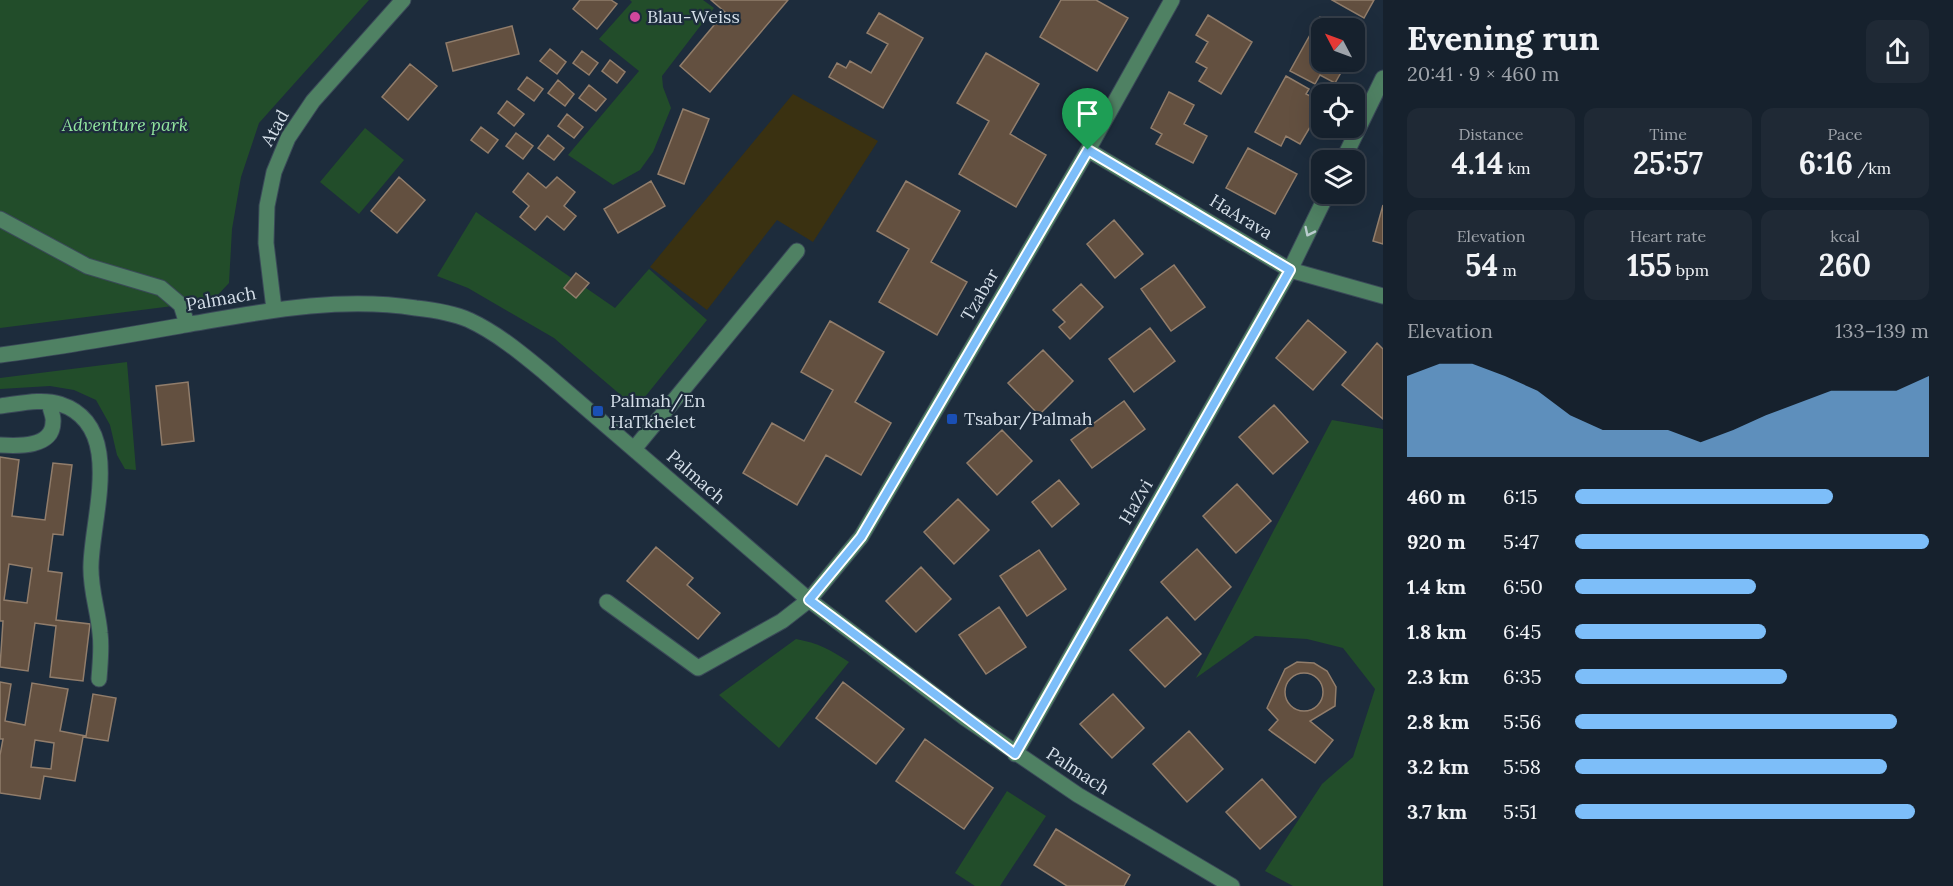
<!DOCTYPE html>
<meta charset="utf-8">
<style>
body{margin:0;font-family:Lora,serif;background:#1f2935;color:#f1f3f6;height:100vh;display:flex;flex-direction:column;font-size:22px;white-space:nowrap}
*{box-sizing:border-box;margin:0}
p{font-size:20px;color:#9ea3aa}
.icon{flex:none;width:33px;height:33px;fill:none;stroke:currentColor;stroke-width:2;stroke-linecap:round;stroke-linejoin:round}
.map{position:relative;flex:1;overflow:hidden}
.side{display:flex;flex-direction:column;background:#16212d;width:570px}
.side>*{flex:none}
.needle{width:39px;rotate:311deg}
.buttons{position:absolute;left:1311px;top:18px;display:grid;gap:12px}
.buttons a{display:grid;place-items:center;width:54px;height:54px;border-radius:12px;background:#16212d;box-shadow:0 6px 24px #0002,0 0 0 2px #353e49;font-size:30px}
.pin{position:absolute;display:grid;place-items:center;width:51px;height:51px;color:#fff;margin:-62px -26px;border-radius:50% 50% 50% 0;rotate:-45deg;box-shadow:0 0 6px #0007}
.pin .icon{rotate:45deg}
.round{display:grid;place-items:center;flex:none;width:63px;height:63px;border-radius:12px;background:#1f2935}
.summary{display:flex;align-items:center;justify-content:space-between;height:102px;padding:0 24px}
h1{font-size:33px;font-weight:700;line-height:45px}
.figures{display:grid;grid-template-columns:repeat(3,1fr);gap:9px;height:102px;padding:6px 24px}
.figures div{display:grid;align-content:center;border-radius:12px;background:#1f2935;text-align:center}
.figures b{font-size:30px;font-weight:700}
.figures small{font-size:16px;font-weight:400}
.figures p{font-size:16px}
.chart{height:168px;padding:12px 24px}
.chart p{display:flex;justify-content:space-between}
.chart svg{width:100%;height:108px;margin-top:6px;fill:#7dbef9;opacity:.7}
ul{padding:0 24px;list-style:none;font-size:20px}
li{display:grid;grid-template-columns:96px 72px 1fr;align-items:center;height:45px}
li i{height:15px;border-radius:8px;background:#7dbef9}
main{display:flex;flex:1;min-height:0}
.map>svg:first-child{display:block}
.green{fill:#224d2a}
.sand{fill:#3a3111}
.building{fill:#635040;stroke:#917d6b;stroke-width:1.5;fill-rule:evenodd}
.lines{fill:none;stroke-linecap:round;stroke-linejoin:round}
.minor-casing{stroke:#3a4958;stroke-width:17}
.minor{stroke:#4f8163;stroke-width:15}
.oneway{stroke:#baccce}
.route-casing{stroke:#fff;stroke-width:12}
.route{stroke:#7dbef9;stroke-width:8}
.hotel-dot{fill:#d1479c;stroke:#1d2c3c;stroke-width:2}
.transit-dot{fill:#1a4fb4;stroke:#1d2c3c;stroke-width:2}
.labels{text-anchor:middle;stroke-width:4.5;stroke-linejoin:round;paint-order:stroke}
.poi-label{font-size:18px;fill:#d5dfe9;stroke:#1d2c3c;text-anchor:start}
.park-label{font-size:18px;font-style:italic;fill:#93e79f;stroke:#1d2c3c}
.street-label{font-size:18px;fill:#d5dfe9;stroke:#1d2c3c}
</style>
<main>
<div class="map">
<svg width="1383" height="886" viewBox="0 0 1383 886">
<rect width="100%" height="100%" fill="#1d2c3c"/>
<path class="green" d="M 0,0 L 369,0 L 259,123 L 241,177 L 232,229 L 229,283 L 212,301 L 0,328 Z
M 630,0 L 703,0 L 714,8 L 662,76 L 663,87 L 671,108 L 653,152 L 640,170 L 613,185 L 568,155 L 639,71 L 599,39 L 632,2 Z
M 365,128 L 404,160 L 359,214 L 320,182 Z
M 476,212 L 615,308 L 649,269 L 707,320 L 636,408 L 554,338 L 468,288 L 437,276 Z
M 127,362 L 136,470 L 125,469 L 117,455 L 110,425 L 96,400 L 74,390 L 50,386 L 0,389 L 0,378 Z
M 1332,420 L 1383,429 L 1383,886 L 1293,886 L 1265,871 L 1322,784 L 1353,757 L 1375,689 L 1343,648 L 1307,639 L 1255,636 L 1196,678 Z
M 796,639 C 818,643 831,650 849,662 L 779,748 L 719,695 Z
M 1007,791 L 1046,816 L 1000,886 L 975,886 L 955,873 Z"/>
<path class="sand" d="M 793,94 L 878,141 L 813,242 L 777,220 L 707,310 L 650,267 Z"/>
<path class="building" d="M 580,0 L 611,0 L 617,4 L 597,29 L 573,9 Z
M 711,0 L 788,0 L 710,92 L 680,66 L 725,12 Z
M 1061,0 L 1096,0 L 1128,18 L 1097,71 L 1040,37 Z
M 1332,0 L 1374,0 L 1364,18 Z
M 879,13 L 923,38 L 883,108 L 829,77 L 837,63 L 846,68 L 850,61 L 871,73 L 888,44 L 867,33 Z
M 1208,15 L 1252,42 L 1221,94 L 1199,81 L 1207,68 L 1196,62 L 1208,42 L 1196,35 Z
M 1320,17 L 1341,28 L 1322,28 L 1322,62 L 1347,62 L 1335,83 L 1320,75 L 1315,84 L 1290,71 Z
M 512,26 L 519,54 L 453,71 L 446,43 Z
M 550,49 L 566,62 L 557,74 L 540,61 Z
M 582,51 L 598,63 L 589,75 L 573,63 Z
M 986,53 L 1039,84 L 1010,134 L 1046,155 L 1016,207 L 959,174 L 989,121 L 957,103 Z
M 610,60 L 625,72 L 617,83 L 602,71 Z
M 410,64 L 437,86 L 408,120 L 382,97 Z
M 1286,76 L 1309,89 L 1306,94 L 1322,102 L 1322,107 L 1300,144 L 1286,136 L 1281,146 L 1255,132 Z
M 527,77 L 543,89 L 534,101 L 518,89 Z
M 558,80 L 574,94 L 565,106 L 548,93 Z
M 589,85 L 606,99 L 596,111 L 579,98 Z
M 1169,92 L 1194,105 L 1184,124 L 1207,136 L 1193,163 L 1156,144 L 1162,134 L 1151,128 Z
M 507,101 L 524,114 L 514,126 L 498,113 Z
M 683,109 L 709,119 L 684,184 L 658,174 Z
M 567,114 L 583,127 L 574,138 L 558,126 Z
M 481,127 L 498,140 L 488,153 L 471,140 Z
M 516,133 L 533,146 L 523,159 L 506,146 Z
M 548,135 L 564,148 L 554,160 L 538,148 Z
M 1248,148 L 1297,174 L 1275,214 L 1226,188 Z
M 528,173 L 546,188 L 557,177 L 575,192 L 564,206 L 576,216 L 564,230 L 547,216 L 535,230 L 520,217 L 529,206 L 513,192 Z
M 399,177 L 425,200 L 397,233 L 371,211 Z
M 651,181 L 665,206 L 618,233 L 604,209 Z
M 906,181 L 960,211 L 931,262 L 967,282 L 937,335 L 879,302 L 909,249 L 877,231 Z
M 1383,205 L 1383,244 L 1373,241 Z
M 1114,220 L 1143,254 L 1115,278 L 1087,244 Z
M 1174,265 L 1205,307 L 1171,331 L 1141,289 Z
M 576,273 L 589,283 L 576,298 L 564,288 Z
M 1081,284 L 1103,307 L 1070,339 L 1059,327 L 1065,322 L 1053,310 Z
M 1308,320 L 1346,352 L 1313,390 L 1276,358 Z
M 830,321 L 884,352 L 855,402 L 891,423 L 861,475 L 826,455 L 797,505 L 743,473 L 772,423 L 804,441 L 833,390 L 801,372 Z
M 1150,328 L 1175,361 L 1134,392 L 1109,359 Z
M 1377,343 L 1383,349 L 1383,419 L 1342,385 Z
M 1043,350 L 1073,381 L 1039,415 L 1008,383 Z
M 188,382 L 194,441 L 162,445 L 156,386 Z
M 1124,401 L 1145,429 L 1092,468 L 1071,440 Z
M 1274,405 L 1308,442 L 1273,474 L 1239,437 Z
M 1002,430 L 1032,461 L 997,495 L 967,463 Z
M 0,457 L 19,460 L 12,516 L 45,520 L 53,463 L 72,465 L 63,535 L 53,534 L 48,571 L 62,573 L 56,620 L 90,624 L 83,681 L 50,677 L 56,626 L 35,623 L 28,671 L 0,667 L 3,621 L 0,621 ZM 9,564 L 32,568 L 27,603 L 4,600 Z
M 1059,480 L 1079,504 L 1052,527 L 1032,502 Z
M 1237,484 L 1271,521 L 1236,553 L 1203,516 Z
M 958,499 L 989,530 L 954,564 L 924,532 Z
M 656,547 L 693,578 L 687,585 L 720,613 L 698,639 L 627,581 Z
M 1197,549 L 1231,587 L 1195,620 L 1161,582 Z
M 1039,550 L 1066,589 L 1027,616 L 1000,576 Z
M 921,567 L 951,599 L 916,632 L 886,601 Z
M 999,607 L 1026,647 L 986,674 L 959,635 Z
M 1167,617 L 1201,654 L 1165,687 L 1130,650 Z
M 1297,662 L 1314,663 L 1327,671 L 1336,687 L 1335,706 L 1310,721 L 1333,740 L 1315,763 L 1269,730 L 1278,720 L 1267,708 L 1285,669 Z
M1285 692a19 19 0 1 1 38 0a19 19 0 1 1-38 0Z
M 0,682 L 11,684 L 5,721 L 25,725 L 32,683 L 68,689 L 60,731 L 86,736 L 93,694 L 116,698 L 108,741 L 83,737 L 75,781 L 44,776 L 40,799 L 0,793 L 0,755 L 3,739 L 0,739 ZM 35,740 L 54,743 L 51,769 L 31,767 Z
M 843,682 L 904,729 L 876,764 L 816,718 Z
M 1113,694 L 1144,728 L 1112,758 L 1080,724 Z
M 1189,731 L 1223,769 L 1187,802 L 1153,764 Z
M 925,739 L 993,788 L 964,829 L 896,781 Z
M 1262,779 L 1296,817 L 1260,849 L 1226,812 Z
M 1056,829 L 1130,875 L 1124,886 L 1067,886 L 1034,865 Z"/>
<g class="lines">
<g class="minor-casing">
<path id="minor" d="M 1088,150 L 1290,270 L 1383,296
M 1343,160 L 1383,78
M 0,219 L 87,266 L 161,288 L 181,305 L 187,324
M 274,309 L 266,243 L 267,206 L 274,172 L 288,138 L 313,101 L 403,0
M 0,355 C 62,347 123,336 185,325 C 261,312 338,296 416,308 C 434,310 453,313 469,320 C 497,333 521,353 544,372 L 809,600 L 965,718 L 1078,795 L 1232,886
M 0,406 C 18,404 42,398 60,404 C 125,425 92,516 91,565 C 90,589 98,610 100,633 C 102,648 100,664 99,679
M 0,445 C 17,446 53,448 53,422 C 54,417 50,409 49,403
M 634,449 L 797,251
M 607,602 L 698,668 L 782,621 L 809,600 L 861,537 L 1088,150 L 1172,0
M 1015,754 L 1290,270 L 1327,194"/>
</g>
<use href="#minor" class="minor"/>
</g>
<defs><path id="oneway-chevron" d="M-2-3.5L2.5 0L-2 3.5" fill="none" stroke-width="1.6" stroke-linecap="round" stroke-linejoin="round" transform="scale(1.5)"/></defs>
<use class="oneway" href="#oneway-chevron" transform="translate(1309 232) rotate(116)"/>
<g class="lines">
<g class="route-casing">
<path id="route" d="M 1088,150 L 1290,270 L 1015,754 L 809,600 L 861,537 Z"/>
</g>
<use href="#route" class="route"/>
</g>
<circle class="hotel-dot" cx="635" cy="17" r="6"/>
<g class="transit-dot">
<rect x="592" y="405" width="12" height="12" rx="3"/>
<rect x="946" y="413" width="12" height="12" rx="3"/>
</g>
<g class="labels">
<g class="poi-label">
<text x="647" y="23">Blau-Weiss</text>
<text x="610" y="407">Palmah/En<tspan x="610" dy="21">HaTkhelet</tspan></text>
<text x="964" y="425">Tsabar/Palmah</text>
</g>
<g class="park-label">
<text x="125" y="131">Adventure park</text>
</g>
<g class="street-label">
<text transform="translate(275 128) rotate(-61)" y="6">Atad</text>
<text transform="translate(1241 217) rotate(31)" y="6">HaArava</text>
<text transform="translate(980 295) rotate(-60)" y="6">Tzabar</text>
<text transform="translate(221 299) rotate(-10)" y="6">Palmach</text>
<text transform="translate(696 477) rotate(41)" y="6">Palmach</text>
<text transform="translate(1136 502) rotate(-60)" y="6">HaZvi</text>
<text transform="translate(1078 771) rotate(33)" y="6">Palmach</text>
</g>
</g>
</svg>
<div class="buttons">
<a><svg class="needle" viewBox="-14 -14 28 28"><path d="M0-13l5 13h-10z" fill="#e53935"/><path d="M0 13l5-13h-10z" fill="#9ea3aa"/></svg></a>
<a><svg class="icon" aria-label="locate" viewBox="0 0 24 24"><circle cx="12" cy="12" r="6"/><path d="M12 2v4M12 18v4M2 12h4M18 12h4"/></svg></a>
<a><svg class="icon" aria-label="layers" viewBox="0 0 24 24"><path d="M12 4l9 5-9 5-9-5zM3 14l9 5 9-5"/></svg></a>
</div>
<div class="pin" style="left:1088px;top:150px;background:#1e9e55"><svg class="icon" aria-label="arrive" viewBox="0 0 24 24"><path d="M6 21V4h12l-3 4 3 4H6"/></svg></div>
</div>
<section class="side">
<div class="summary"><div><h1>Evening run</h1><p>20:41 · 9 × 460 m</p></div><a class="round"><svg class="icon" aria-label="share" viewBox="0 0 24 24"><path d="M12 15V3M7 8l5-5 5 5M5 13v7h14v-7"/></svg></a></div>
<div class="figures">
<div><p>Distance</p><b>4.14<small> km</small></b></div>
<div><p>Time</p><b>25:57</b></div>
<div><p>Pace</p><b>6:16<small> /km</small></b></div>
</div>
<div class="figures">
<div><p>Elevation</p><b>54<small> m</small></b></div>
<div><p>Heart rate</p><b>155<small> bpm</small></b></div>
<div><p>kcal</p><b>260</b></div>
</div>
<div class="chart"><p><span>Elevation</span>133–139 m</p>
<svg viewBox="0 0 160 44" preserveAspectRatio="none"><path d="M0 44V11L10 6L20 6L30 11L40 17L50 27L60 33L70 33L80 33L90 38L100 33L110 27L120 22L130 17L140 17L150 17L160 11V44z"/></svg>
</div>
<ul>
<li><b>460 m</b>6:15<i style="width:73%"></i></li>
<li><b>920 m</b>5:47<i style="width:100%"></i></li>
<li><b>1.4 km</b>6:50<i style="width:51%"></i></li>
<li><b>1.8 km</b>6:45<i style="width:54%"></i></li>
<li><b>2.3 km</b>6:35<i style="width:60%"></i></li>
<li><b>2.8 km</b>5:56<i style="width:91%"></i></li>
<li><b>3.2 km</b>5:58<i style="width:88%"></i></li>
<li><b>3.7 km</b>5:51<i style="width:96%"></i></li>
</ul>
</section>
</main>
